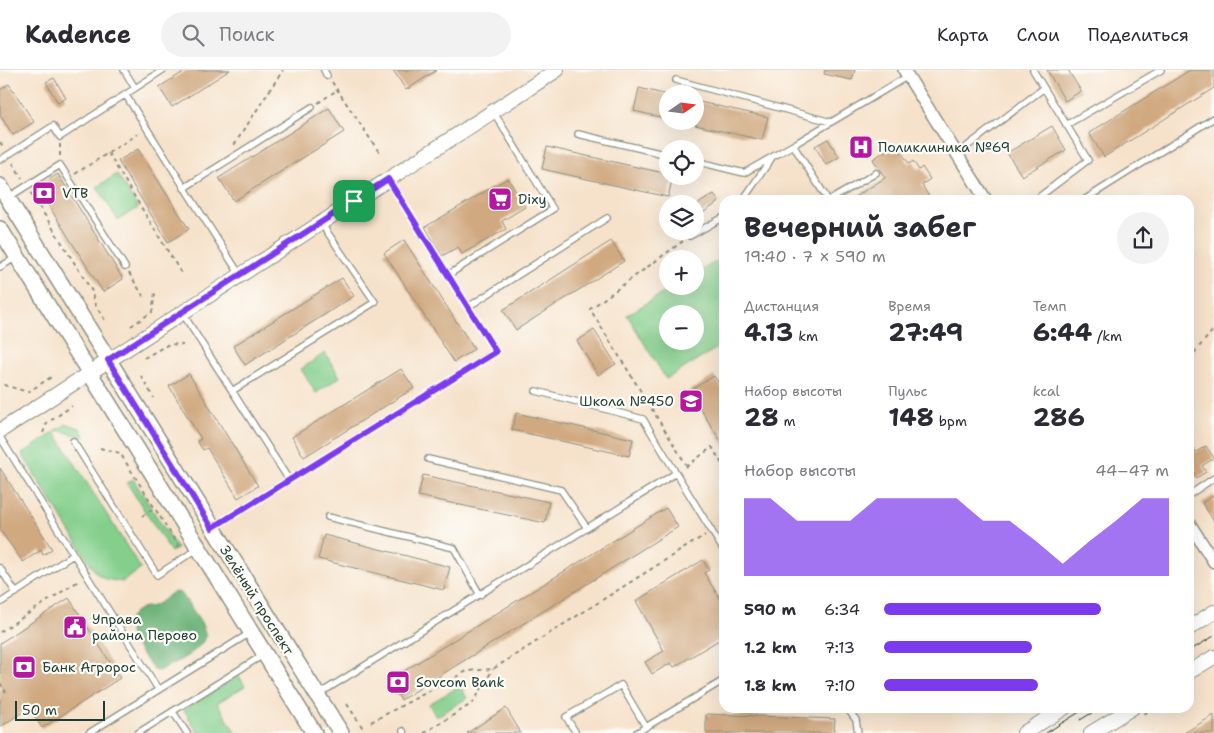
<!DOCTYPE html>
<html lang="ru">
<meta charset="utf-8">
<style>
body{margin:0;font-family:"Shantell Sans",sans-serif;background:#f2f2f3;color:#2b2b33;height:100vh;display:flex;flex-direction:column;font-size:19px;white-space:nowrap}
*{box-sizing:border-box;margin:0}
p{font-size:16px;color:#7c7c81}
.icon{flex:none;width:28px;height:28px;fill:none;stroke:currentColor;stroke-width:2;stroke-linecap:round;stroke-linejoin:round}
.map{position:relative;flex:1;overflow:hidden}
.side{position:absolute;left:719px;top:125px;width:475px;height:518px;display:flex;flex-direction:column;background:#fff;border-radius:15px;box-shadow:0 5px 20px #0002}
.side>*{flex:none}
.needle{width:32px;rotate:76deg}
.controls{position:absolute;left:659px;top:15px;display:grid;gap:10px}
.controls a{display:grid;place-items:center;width:45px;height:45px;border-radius:50%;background:#fff;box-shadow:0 5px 20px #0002;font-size:25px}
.scale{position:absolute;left:15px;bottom:12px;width:90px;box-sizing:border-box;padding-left:5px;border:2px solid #1f3d34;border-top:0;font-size:14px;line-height:18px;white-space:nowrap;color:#1f3d34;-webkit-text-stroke:4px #fdfcf7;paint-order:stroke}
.pin{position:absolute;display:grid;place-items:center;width:42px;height:42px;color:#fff;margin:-21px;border-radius:10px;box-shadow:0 2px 8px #0006}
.round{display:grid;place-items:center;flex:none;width:52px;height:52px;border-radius:26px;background:#f2f2f3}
.head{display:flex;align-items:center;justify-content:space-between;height:85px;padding:0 25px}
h1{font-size:28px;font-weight:700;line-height:38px}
.figures{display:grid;grid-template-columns:repeat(3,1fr);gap:8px;height:85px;padding:5px 25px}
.figures div{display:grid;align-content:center}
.figures b{font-size:25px;font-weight:700}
.figures small{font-size:14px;font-weight:400}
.figures p{font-size:14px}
.chart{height:140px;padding:10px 25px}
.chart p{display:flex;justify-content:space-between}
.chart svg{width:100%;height:90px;margin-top:5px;fill:#7c3aed;opacity:.7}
ul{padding:0 25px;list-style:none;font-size:16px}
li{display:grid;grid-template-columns:80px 60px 1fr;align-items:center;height:38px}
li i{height:12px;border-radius:6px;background:#7c3aed}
header{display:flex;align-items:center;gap:30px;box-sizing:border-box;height:70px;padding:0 25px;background:#fff;border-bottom:1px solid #e1e1e2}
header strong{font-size:24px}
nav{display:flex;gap:28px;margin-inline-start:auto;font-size:18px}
.search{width:350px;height:45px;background:#f2f2f3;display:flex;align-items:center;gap:12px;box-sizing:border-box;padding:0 18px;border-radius:28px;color:#7c7c81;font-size:19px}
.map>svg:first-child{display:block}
.green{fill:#84cf8c;stroke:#528660;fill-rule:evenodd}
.forest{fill:#6bb278;stroke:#457856}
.building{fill:#d0a980}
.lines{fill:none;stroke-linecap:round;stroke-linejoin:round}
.service-casing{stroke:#8a9080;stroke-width:8}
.minor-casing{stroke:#8a9080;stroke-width:14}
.tertiary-casing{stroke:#8a9080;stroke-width:16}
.secondary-casing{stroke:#8a9080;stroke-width:18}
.path{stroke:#8a9080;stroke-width:2;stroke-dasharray:4 4;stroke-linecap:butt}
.service{stroke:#fff;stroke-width:5.5}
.minor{stroke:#fff;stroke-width:11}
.tertiary{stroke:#fff;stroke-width:14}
.secondary{stroke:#fff;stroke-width:15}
.tram{stroke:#1f3d34;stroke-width:1}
.route-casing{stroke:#fff;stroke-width:10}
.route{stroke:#7c3aed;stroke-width:6}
.labels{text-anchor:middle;stroke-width:4.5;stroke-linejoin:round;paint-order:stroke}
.poi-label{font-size:14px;fill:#1f3d34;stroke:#fdfcf7;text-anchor:start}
.street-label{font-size:14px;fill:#1f3d34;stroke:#fdfcf7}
</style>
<header>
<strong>Kadence</strong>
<div class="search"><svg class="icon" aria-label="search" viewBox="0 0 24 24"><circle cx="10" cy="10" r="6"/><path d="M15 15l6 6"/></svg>Поиск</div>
<nav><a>Карта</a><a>Слои</a><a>Поделиться</a></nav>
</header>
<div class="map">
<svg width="1214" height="663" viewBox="0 0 1214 663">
<rect width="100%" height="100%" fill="#fdfcf7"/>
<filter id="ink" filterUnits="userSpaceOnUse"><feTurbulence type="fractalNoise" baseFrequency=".02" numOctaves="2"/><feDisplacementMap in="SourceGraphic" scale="10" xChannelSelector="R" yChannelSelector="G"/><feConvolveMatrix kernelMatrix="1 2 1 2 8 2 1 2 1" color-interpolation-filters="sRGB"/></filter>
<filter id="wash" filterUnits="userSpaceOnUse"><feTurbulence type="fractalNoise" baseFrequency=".0096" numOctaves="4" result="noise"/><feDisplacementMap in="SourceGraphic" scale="20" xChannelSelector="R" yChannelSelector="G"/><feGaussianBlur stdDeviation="1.12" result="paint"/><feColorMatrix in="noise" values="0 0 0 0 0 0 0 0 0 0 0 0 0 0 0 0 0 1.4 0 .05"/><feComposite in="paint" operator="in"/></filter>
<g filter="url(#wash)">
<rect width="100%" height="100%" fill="#f6e2cb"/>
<path class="green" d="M 117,104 L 138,138 L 118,150 L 97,117 Z
M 724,187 L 724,274 L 666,309 L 627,245 L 675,216 L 695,216 L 695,204 ZM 668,244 L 695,244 L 695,271 L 668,271 Z
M 325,283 L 340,307 L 316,323 L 301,299 Z
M 67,354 L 80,358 L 85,367 L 56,360 Z
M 55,362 L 141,499 L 122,512 L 105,509 L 96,503 L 22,384 Z
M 133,409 L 177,479 L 171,482 L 127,413 Z
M 239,606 L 245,616 L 217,633 L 236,663 L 198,663 L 184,640 Z
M 460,616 L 467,628 L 436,647 L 429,634 Z"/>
<path class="forest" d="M 176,522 L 181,523 L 201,552 L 206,565 C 200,583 174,593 158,601 L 154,600 C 144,587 114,553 138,540 C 142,537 148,537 153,536 C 162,533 167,524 176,522 Z"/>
<g id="blocks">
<path class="building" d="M 187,0 L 230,0 L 172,37 L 159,17 Z
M 393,0 L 437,0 L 406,20 Z
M 825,0 L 855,0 L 852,10 L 824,4 Z
M 1047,0 L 1068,0 L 1081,21 L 1065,31 Z
M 1190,0 L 1214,0 L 1214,18 L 1104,87 L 1089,63 Z
M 54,8 L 66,28 L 58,33 L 46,12 Z
M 9,14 L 34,52 L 13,65 L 0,45 L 0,20 Z
M 639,18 L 668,25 L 668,49 L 634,41 Z
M 695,31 L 768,47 L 762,70 L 695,55 Z
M 329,38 L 344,62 L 234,131 L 219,108 Z
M 1052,56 L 1066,80 L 1022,106 L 1007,83 Z
M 828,69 L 839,87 L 826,95 L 815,76 Z
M 896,74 L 909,94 L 913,91 L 919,100 L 922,97 L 930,109 L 922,115 L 931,130 L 850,130 L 885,108 L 873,89 Z
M 547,77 L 668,104 L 668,106 L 673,106 L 668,127 L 542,99 Z
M 138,79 L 189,159 L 168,172 L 118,91 Z
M 58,104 L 123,209 L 103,222 L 37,117 Z
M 508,108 L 525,137 L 502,151 L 506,159 L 462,184 L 458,177 L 442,186 L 425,157 Z
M 714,124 L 719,132 L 695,148 L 695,136 Z
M 404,170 L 474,279 L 454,292 L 384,183 Z
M 611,171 L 624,191 L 516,260 L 503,240 Z
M 342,208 L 354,226 L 245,295 L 233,276 Z
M 594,260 L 616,294 L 598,305 L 577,271 Z
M 401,299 L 414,318 L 304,387 L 292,367 Z
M 189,304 L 258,416 L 238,428 L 207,378 L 203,380 L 197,371 L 201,369 L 169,316 Z
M 714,306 L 724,321 L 724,376 L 689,321 Z
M 516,343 L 633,369 L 629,386 L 512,360 Z
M 1189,371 L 1196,382 L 1206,376 L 1214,388 L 1202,396 L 1206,402 L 1196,408 L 1189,397 Z
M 0,398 L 52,479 L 43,485 L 41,480 L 23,492 L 0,460 Z
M 423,405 L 549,432 L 545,453 L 418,426 Z
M 1214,425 L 1214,451 L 1202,433 Z
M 666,438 L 678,457 L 401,630 L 388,611 Z
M 324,465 L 450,497 L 444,520 L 318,489 Z
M 703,490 L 709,500 L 704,503 L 724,535 L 724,567 L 674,597 L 671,593 L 652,604 L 645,592 L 664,581 L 636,531 Z
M 69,528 L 120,608 L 42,658 L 29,638 L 0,657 L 0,573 Z
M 506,638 L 521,663 L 467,663 Z
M 706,644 L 835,649 L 834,663 L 706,663 Z
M 1214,645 L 1214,663 L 1184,663 Z"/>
</g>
</g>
<g filter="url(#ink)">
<use href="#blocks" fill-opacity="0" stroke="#8a9080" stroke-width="1"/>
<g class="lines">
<g class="service-casing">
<path id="service" d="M 124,0 L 135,18
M 324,0 L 327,6
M 1033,0 L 1088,90 L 1035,130
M 676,10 L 831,52
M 125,24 L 240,205
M 1066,55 L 1161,0
M 578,64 L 668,85
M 957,84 L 1044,18
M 0,90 L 53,56 L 60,67 L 163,0
M 695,91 L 744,103 L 793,75
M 184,118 L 312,37
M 9,127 L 60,95 L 125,197
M 743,130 L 771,89
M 828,130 L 793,75 L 908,6
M 830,130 L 876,103
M 1084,130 L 1214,48
M 690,166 L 724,147
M 0,197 L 15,188
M 448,205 L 553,139 L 493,41
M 468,237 L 607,148
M 183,244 L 289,410 L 214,457
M 232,321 L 375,232 L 321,153
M 536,321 L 643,349 L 676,403
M 0,367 L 158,619
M 73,371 L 157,505 L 199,478
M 428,389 L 561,420 L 587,458
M 289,410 L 496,282 L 388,109
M 1189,425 L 1214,408
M 328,447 L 454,478 L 480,525
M 0,498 L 16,523
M 0,533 L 73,485
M 319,624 L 676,403 L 724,481
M 847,638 L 856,650 L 858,663
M 173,642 L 187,663
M 403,661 L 404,663
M 89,663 L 250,563
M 138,663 L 263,585
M 576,663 L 566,647 L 621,615 L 646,657
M 636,663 L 724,610"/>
</g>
<g class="minor-casing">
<path id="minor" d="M 904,0 L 986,130
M 1189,453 L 1214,492"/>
</g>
<g class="tertiary-casing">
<path id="tertiary" d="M 0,361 L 557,0
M 1189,558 L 1214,542
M 1189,602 L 1214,587
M 1024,663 L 1064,638
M 1091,663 L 1132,638"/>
</g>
<g class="secondary-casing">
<path id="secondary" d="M 0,116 L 341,663
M 0,159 L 314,663"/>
</g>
<path class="path" d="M 332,12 L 379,82
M 318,33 L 337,20
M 0,72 L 4,78
M 60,74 L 60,87
M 234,75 L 283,0
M 108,83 L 183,206
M 13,93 L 22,108
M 75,104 L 138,64
M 31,123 L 93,223 L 93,231 L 106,252
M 683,171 L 590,239 L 687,396
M 129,203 L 145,229
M 131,256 L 152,242 L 155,223
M 144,288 L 169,274 L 183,275
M 1189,289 L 1214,259
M 141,306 L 154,328
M 4,315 L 28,322 L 53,306
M 43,363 L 47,353 L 72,336
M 100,378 L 120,383 L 181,480
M 686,397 L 712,377 L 724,397
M 142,446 L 155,438
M 1189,480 L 1190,480
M 0,562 L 80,510
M 0,613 L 6,622
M 347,634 L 366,663
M 1144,644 L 1154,638
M 371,652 L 467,601 L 493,599 L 705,465
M 376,663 L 377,662
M 424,663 L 473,633 L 493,599"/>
<use href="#service" class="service"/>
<use href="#minor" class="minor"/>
<use href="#tertiary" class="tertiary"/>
<use href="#secondary" class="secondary"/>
<path class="tram" d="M 1189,581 L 1214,566
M 1080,650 L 1100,638
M 1046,663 L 1086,638"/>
</g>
</g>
<g class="lines" filter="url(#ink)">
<g class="route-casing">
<path id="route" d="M 388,109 L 496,282 L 212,458 L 108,290 Z"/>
</g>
<use href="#route" class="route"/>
</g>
<defs>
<g id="hospital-square" transform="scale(1.25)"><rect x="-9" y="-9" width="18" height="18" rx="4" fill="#b5179e" stroke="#fdfcf7"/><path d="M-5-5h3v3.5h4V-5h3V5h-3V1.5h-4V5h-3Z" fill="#fff"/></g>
<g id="bank-square" transform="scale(1.25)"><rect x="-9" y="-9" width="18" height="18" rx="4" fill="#b5179e" stroke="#fdfcf7"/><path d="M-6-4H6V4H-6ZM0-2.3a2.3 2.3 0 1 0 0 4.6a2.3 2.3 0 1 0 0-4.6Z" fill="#fff"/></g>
<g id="supermarket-square" transform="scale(1.25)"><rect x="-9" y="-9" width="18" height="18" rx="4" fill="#b5179e" stroke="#fdfcf7"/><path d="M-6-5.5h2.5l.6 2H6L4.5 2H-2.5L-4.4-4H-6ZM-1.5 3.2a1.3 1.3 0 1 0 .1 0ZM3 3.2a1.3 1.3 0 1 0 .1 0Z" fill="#fff"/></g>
<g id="school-square" transform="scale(1.25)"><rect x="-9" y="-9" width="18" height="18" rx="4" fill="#b5179e" stroke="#fdfcf7"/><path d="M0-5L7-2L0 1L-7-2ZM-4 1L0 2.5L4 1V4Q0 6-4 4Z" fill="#fff"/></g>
<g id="civic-square" transform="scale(1.25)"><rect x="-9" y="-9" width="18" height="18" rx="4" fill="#b5179e" stroke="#fdfcf7"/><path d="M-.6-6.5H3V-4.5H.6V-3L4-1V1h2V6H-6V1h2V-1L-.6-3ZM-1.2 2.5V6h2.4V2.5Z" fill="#fff"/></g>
</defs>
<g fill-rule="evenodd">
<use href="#hospital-square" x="861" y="77"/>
<use href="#bank-square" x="44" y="123"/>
<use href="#supermarket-square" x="500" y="129"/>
<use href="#school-square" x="691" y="331"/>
<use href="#civic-square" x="75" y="557"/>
<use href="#bank-square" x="24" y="597"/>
<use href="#bank-square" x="398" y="612"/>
</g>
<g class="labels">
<g class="poi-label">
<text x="878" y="82">Поликлиника №69</text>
<text x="62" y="128">VTB</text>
<text x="518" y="134">Dixy</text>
<text x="674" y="336" text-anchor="end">Школа №450</text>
<text x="92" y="554">Управа<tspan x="92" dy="16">района Перово</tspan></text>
<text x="42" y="602">Банк Агророс</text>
<text x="416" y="617">Sovcom Bank</text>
</g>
<g class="street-label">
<text transform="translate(257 530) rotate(58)" y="5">Зелёный проспект</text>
</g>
</g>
</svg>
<div class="controls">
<a><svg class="needle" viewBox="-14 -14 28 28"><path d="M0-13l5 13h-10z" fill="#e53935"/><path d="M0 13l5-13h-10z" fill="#7c7c81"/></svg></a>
<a><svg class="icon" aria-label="locate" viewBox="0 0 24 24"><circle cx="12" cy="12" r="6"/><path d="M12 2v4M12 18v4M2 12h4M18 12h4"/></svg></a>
<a><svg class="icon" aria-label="layers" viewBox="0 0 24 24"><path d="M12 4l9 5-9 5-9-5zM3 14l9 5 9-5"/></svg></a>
<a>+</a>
<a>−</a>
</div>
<div class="scale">50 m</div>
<div class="pin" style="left:354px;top:131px;background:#1e9e55"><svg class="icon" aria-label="arrive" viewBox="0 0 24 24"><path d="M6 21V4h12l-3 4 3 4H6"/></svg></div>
<section class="side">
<div class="head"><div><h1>Вечерний забег</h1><p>19:40 · 7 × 590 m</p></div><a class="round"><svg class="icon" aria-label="share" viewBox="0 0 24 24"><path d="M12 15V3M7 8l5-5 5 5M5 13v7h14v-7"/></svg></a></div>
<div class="figures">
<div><p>Дистанция</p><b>4.13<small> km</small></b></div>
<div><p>Время</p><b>27:49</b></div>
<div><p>Темп</p><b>6:44<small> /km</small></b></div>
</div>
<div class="figures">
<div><p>Набор высоты</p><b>28<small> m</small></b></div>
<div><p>Пульс</p><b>148<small> bpm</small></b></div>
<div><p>kcal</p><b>286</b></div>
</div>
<div class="chart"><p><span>Набор высоты</span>44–47 m</p>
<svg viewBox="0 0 160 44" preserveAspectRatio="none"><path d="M0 44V6L10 6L20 17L30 17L40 17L50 6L60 6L70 6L80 6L90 17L100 17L110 27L120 38L130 27L140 17L150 6L160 6V44z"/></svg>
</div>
<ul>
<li><b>590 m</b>6:34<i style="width:76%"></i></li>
<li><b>1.2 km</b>7:13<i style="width:52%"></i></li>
<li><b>1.8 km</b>7:10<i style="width:54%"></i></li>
</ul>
</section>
</div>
